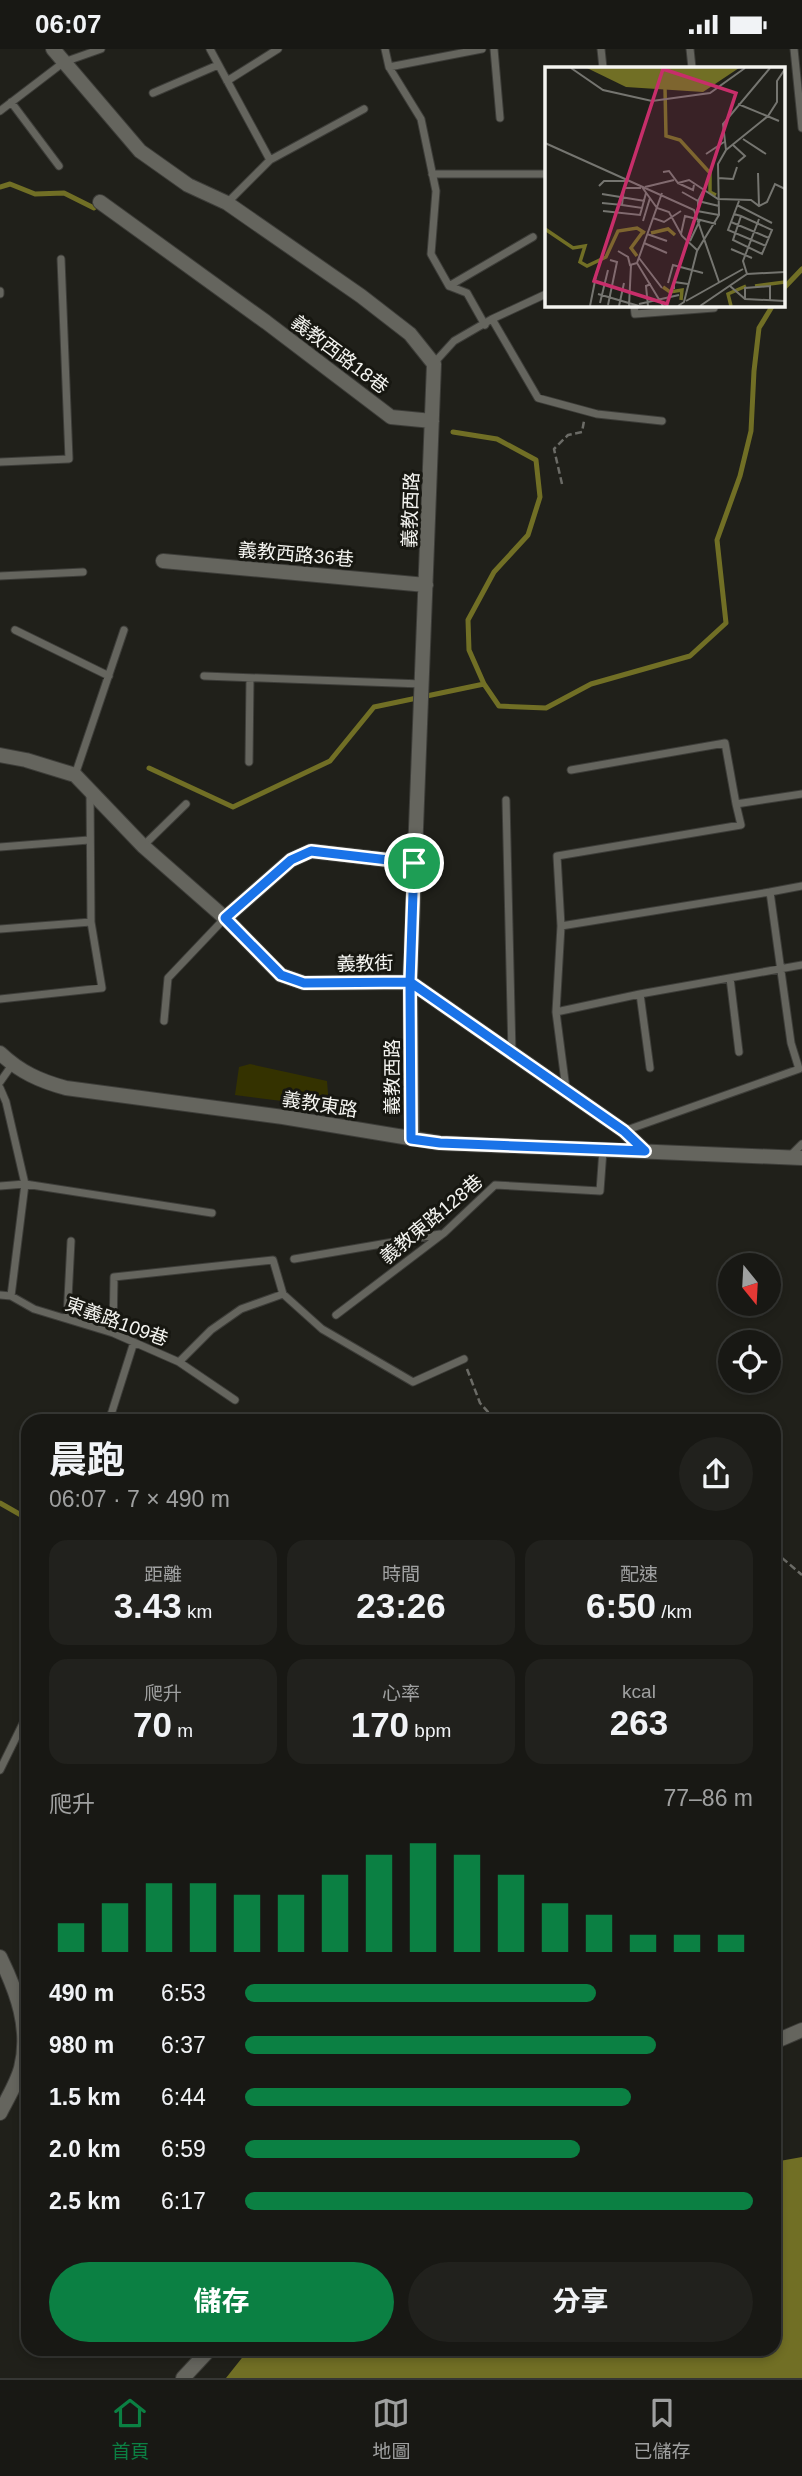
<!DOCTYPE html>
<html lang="zh-TW">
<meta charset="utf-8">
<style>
body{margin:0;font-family:Helvetica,"Noto Sans TC",sans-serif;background:#21211d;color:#f1f3f6;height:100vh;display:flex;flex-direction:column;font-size:26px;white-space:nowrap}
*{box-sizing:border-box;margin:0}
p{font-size:23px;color:#9fa0a0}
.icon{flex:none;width:38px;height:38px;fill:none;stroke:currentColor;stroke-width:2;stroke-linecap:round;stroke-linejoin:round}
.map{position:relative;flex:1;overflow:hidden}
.panel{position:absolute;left:21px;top:1365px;width:760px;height:942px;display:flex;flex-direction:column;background:#181814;border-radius:21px;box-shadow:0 4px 10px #0003,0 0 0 2px #363734}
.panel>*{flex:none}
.needle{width:46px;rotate:162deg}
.tools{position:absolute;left:718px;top:1204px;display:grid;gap:14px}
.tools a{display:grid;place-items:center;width:63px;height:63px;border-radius:50%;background:#181814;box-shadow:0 4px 10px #0003,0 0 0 2px #363734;font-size:35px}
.pin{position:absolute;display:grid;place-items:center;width:60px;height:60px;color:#fff;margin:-30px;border:4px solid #fff;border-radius:50%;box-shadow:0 2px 7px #0007}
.round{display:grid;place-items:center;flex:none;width:74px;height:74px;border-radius:37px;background:#21211d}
.overview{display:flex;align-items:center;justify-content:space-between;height:119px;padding:0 28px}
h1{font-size:38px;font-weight:700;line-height:52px}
.metrics{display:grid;grid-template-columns:repeat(3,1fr);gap:10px;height:119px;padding:7px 28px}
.metrics div{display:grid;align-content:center;border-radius:18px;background:#21211d;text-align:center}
.metrics b{font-size:35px;font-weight:700}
.metrics small{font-size:19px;font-weight:400}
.metrics p{font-size:19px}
.chart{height:196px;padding:14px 28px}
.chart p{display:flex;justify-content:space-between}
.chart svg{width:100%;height:126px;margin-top:7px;stroke:#0b8043;stroke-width:6}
.button{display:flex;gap:14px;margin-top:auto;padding:14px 28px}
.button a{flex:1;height:80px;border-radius:42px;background:#0b8043;color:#fff;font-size:28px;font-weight:700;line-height:80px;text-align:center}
.button a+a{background:#21211d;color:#f1f3f6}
ul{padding:0 28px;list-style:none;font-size:23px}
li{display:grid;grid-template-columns:112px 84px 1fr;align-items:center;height:52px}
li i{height:18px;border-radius:9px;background:#0b8043}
.status{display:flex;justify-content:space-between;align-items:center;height:49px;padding:0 35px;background:#181814;direction:ltr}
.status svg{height:19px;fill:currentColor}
.dock{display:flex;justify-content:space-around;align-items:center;height:98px;border-top:2px solid #363734;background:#181814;font-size:19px;color:#9fa0a0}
.dock a{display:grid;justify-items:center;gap:4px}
.dock .on{color:#0b8043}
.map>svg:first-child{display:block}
.green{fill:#343200}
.water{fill:#716f25}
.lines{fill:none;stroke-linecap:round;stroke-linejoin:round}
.stream{stroke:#716f25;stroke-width:5}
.lane-casing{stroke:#3d3d39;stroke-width:9}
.street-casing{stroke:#3d3d39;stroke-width:16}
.path{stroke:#6b6b66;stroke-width:2.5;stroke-dasharray:7 3.5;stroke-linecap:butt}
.lane{stroke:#65655e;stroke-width:7}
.street{stroke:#65655e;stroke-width:14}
.route-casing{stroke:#fff;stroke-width:14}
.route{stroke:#1a73e8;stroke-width:9}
.labels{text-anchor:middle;stroke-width:6;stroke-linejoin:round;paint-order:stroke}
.street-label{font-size:19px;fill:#f4f4f0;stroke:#171711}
.inset-river{fill:none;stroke:#716f25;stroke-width:3.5}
.inset-road{fill:none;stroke:#757570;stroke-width:2}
.view{fill:#c72e6a;fill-opacity:0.15;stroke:#c72e6a;stroke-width:3.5}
.inset-edge{fill:none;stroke:#f4f4f0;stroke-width:3.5}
</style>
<div class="status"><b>06:07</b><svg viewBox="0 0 49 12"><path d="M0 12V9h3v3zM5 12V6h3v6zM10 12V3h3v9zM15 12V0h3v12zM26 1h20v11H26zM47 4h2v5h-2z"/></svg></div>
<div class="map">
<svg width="802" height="2329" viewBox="0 0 802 2329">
<rect width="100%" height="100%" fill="#20201a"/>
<path class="green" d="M 250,1015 L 327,1032 L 329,1058 L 235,1046 L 239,1018 Z"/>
<path class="water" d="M 802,2108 L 802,2329 L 226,2329 L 249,2300 L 774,2300 L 774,2113 Z"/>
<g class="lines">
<path class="stream" d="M 0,138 L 10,135 L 35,145 L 64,144 L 94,159
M 783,240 L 802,220
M 453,383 L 497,390 L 536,411 L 540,448 L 528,486 L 494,523 L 468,571 L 469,601 L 484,635 L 499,657 L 546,659 L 591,635 L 690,607 L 726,574 L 717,491 L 740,427 L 751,382 L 754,322 L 759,279 L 773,256
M 149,719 L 233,758 L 330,712 L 374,658 L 484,635
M 0,1454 L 28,1470"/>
<g class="lane-casing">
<path id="lane" d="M 210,0 L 270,111 L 227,154
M 385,0 L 389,18 L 421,70 L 436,142 L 431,205 L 449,237 L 467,244 L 485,276
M 494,0 L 500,69
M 601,0 L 603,19
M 690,0 L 692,19
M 794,0 L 802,79
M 389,18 L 482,0
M 227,32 L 278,0
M 153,44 L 218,16
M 11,53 L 59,117
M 0,62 L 64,13 L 101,0
M 270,111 L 364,60
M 432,125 L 546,125
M 449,237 L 533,188
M 0,242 L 0,245
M 634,256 L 635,265 L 714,259
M 492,270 L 546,245
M 434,314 L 454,292 L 492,270 L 538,349 L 597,365 L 662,372
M 0,413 L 69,410 L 61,210
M 0,527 L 83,523
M 15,581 L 109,627
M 204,627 L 422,635
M 249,713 L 250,629
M 571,721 L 725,694 L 736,755
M 75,726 L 124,581
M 506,751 L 512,1005
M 143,797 L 186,755
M 0,798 L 89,791
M 561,877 L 557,807 L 741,776 L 736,755 L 802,745
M 0,880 L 91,873
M 730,929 L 739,1003
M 640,945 L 650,1019
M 0,950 L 102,939 L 91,873 L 90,742
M 556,963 L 640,945 L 802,916
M 164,972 L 168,929 L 225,869
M 0,1033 L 12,1016
M 0,1039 L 6,1053 L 25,1135 L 212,1164
M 566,1040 L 556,963 L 561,877 L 770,843
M 624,1082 L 799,1020 L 791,994 L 770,843 L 802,837
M 790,1107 L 802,1095
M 0,1137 L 25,1135 L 11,1247
M 294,1210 L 440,1185
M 0,1246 L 11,1247 L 34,1260 L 113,1284 L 179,1313 L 211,1281 L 241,1260 L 283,1245 L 322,1280 L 413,1333 L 464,1310
M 336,1266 L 444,1184 L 495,1136 L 600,1142 L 603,1101
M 67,1269 L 71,1192
M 113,1284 L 114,1228 L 273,1211 L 283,1245
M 179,1313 L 235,1351
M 109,1372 L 134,1293
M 0,1721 L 28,1664"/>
</g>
<g class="street-casing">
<path id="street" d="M 53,0 L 140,102 L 188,136 L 227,154 L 361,247 L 410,285 L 434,315 L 410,933 L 412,1090
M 100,153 L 266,273 L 391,368 L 432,372
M 163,512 L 426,536
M 0,706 L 26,711 L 75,726 L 143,797 L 225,869 L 281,926 L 304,934 L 410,933 L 624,1082 L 645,1102
M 225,869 L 291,811 L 311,802 L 414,814
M 0,1004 C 20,1023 40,1032 66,1039 L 283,1068 L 440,1094 L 802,1109
M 0,1908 C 17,1943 31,1980 21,2019 C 17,2034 7,2050 0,2064
M 774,1993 L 802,1981
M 183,2329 L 210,2300"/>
</g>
<path class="path" d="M 562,435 L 554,400 L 568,386 L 582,383 L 584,372
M 467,1320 L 480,1354 L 496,1372
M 774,1502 L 802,1526"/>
<use href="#lane" class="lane"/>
<use href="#street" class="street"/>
</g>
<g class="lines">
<g class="route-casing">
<path id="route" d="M 414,814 L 311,802 L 291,811 L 225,869 L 281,926 L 304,934 L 410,933 L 624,1082 L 645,1102 L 440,1094 L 411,1090 L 410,933 L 414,814"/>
</g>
<use href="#route" class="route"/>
</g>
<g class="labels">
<g class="street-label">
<text transform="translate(340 305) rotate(37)" y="7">義教西路18巷</text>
<text transform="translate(410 461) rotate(-88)" y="7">義教西路</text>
<text transform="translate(296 505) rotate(5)" y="7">義教西路36巷</text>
<text transform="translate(365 914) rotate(-1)" y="7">義教街</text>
<text transform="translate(392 1028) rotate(-90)" y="7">義教西路</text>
<text transform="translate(320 1055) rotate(9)" y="7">義教東路</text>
<text transform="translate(431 1170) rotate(-40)" y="7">義教東路128巷</text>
<text transform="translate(117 1272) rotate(20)" y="7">東義路109巷</text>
</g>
</g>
<g transform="translate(545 18)">
<rect width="240" height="240" fill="#20201a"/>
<path d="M 42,1 L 194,1 L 158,25 L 81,20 Z" fill="#716f25"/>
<path class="inset-river" d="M 120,21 L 121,69 L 135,73 L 165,106 L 165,125 L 171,128M 0,162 L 28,181 L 40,179 L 35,195 L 42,199 L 61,190 L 73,164 L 92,161 L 100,166M 106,166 L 123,162 L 130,168M 92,189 L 86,181 L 97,166M 210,219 L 240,215M 118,220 L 125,225 L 137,223 L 136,233M 186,239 L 183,227 L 201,219"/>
<path class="inset-road" d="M 26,1 L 58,23 L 107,34 L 165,26 L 200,1M 193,37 L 234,54M 198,72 L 221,87M 0,76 L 149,143 L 174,215M 188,78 L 200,89 L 193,95M 181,83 L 223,49 L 232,35 L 232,14 L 240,2M 161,87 L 179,75M 118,105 L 124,104 L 133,116 L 144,113 L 173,132 L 206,133 L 214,139 L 222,135 L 230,117 L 240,122M 213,106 L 214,139M 173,111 L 188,112 L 192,100M 133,116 L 148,123 L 149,118M 54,119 L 59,114 L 83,114M 97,120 L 112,141 L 124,145 L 137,169 L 152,183M 100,120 L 129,113M 158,124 L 153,134 L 174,139M 137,125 L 153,134 L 153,144M 117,126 L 92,196 L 118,239M 57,127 L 100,134M 194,134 L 183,163 L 221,179M 57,136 L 77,138 L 79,121 L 96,121M 77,138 L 97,141 L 101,126M 192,138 L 227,156M 58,144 L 95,148 L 97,141M 152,144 L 174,148M 189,147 L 196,149 L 227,163 L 217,187 L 188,173 L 196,149M 108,151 L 119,155 L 136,144M 98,154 L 105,131M 186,155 L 224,171M 102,167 L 122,174M 136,167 L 140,149 L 171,157M 145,174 L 155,153M 99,176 L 122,186M 186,182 L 207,191M 73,184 L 83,190 L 85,198 L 92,196M 94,191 L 117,221M 202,207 L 198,194 L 214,152M 123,216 L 128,198 L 158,206M 185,219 L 200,232 L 240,234M 129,222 L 129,215 L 143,217M 53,227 L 94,239M 200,232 L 200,221 L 225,219 L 225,233M 141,234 L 198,202M 55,236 L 63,203M 94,237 L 134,228M 63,238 L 72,195 L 65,193M 45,239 L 52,204M 74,239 L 79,216M 84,239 L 86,198M 103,239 L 101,219 L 106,217M 133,239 L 139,235 L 152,184 L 174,148 L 173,97 L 181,83 L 178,57 L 225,1M 155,239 L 202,207 L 240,205"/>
<path class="view" d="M 118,2 L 191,26 L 122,237 L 49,214 Z"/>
<rect width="240" height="240" class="inset-edge"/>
</g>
</svg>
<div class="tools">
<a><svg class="needle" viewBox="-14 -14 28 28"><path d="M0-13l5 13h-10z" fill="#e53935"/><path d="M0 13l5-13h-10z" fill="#9fa0a0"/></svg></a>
<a><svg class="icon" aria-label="locate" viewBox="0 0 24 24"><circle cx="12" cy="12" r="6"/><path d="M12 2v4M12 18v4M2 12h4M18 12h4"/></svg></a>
</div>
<div class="pin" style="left:414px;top:814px;background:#1e9e55"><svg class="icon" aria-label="arrive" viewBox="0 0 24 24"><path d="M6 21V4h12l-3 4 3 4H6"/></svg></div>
<section class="panel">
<div class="overview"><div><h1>晨跑</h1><p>06:07 · 7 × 490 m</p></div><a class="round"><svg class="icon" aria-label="share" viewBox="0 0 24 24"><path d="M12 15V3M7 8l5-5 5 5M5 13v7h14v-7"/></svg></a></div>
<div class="metrics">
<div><p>距離</p><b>3.43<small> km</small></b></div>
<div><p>時間</p><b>23:26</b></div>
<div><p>配速</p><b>6:50<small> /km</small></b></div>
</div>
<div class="metrics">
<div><p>爬升</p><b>70<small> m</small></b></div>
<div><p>心率</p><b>170<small> bpm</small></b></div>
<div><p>kcal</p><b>263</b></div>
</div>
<div class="chart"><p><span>爬升</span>77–86 m</p>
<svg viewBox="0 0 160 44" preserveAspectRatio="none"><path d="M5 44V34M15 44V27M25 44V20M35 44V20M45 44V24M55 44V24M65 44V17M75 44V10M85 44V6M95 44V10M105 44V17M115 44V27M125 44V31M135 44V38M145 44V38M155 44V38"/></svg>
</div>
<ul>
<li><b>490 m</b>6:53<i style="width:69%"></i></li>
<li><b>980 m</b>6:37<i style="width:81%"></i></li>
<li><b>1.5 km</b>6:44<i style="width:76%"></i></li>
<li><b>2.0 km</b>6:59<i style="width:66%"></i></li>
<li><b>2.5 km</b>6:17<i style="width:100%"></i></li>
</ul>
<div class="button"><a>儲存</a><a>分享</a></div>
</section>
</div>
<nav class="dock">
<a class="on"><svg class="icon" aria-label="home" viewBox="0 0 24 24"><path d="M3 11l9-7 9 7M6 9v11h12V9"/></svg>首頁</a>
<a><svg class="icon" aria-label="map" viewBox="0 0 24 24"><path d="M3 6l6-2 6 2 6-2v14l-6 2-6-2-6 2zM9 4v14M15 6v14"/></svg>地圖</a>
<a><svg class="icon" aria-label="saved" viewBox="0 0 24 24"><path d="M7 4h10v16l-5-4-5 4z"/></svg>已儲存</a>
</nav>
